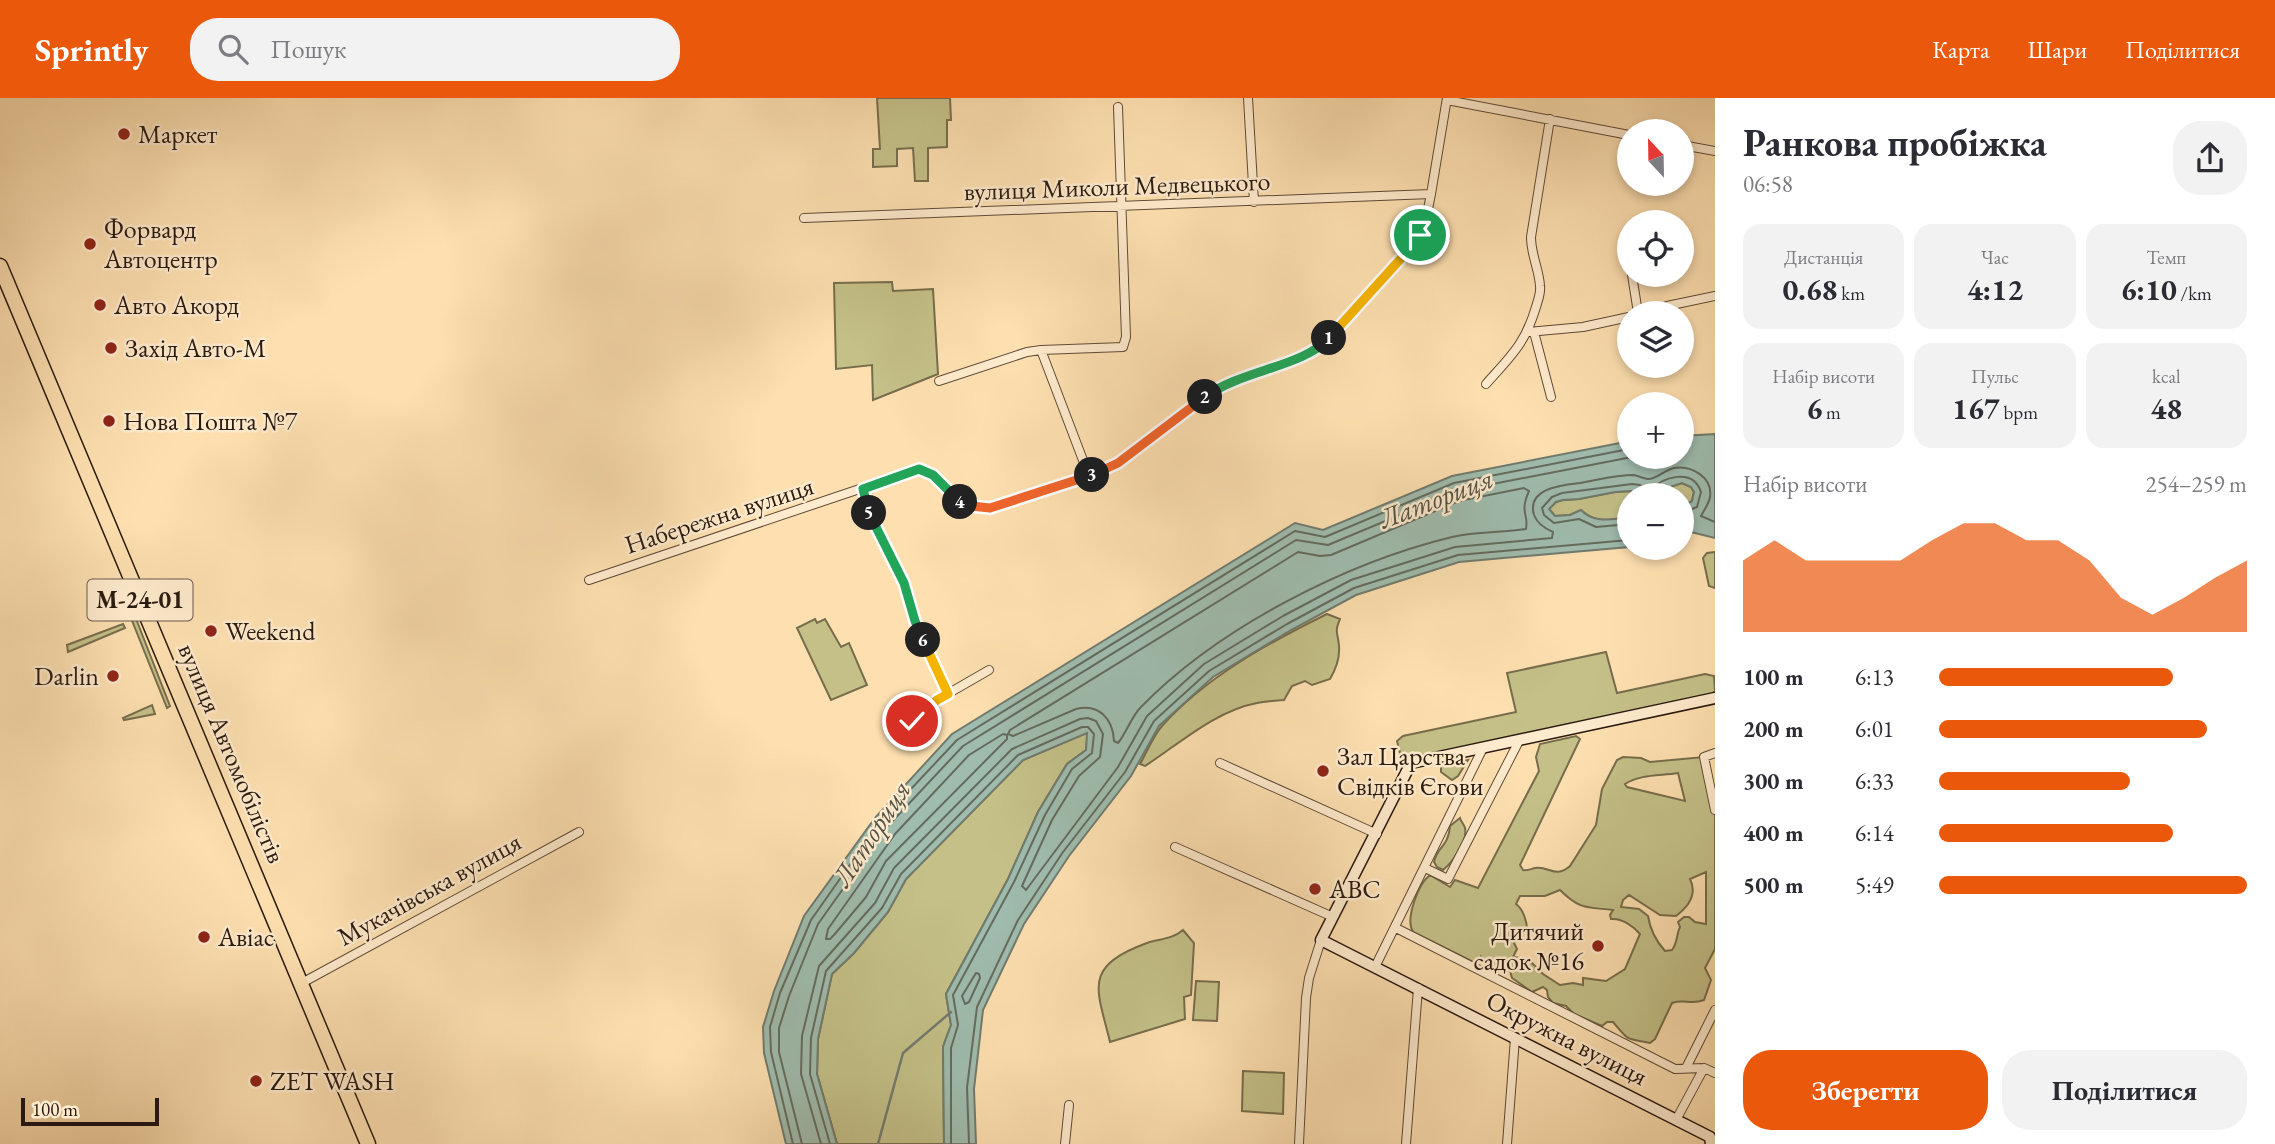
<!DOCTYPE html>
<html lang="uk">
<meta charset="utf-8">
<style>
body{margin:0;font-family:"EB Garamond",serif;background:#f2f2f3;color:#2b2b33;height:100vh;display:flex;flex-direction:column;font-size:26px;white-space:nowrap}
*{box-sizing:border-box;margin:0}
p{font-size:23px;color:#7c7c81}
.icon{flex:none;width:38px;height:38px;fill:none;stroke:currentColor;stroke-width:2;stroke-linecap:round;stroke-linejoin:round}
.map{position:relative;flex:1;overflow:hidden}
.details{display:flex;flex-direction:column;background:#fff;width:560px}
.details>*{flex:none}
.needle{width:46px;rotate:338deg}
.buttons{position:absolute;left:1617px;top:21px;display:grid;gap:14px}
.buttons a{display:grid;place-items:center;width:77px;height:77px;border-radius:50%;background:#fff;box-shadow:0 4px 10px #0003;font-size:35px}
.scale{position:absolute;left:21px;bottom:18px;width:138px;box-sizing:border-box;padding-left:7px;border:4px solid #2a1a0f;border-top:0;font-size:19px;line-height:24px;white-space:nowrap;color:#2a1a0f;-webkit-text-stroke:5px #feeacc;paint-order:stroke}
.pin{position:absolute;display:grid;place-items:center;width:60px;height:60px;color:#fff;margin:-30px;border:4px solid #fff;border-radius:50%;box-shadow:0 2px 7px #0007}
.km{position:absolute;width:35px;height:35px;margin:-18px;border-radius:50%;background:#222;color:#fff;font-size:19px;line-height:35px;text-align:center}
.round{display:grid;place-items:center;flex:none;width:74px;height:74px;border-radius:28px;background:#f2f2f3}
.overview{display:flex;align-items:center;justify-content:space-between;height:119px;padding:0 28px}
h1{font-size:38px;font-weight:700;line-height:52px}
.figures{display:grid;grid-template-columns:repeat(3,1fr);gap:10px;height:119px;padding:7px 28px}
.figures div{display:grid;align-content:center;border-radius:18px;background:#f2f2f3;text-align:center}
.figures b{font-size:30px;font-weight:700}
.figures small{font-size:19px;font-weight:400}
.figures p{font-size:19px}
.chart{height:196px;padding:14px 28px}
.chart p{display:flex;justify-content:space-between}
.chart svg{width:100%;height:126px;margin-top:7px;fill:#ea580c;opacity:.7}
.action{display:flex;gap:14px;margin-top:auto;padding:14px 28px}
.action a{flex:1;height:80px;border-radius:28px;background:#ea580c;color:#fff;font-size:28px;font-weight:700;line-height:80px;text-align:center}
.action a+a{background:#f2f2f3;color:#2b2b33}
ul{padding:0 28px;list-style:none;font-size:23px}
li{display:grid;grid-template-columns:112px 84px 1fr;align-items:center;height:52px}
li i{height:18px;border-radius:9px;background:#ea580c}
header{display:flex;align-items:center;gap:42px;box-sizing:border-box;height:98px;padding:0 35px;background:#ea580c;color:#fff}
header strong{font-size:33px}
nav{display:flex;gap:38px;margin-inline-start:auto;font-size:24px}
.search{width:490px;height:63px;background:#f2f2f3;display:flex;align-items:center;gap:18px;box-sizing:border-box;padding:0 24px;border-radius:28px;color:#7c7c81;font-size:26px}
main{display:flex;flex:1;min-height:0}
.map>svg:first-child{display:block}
.green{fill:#c4c088;stroke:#776d4c;stroke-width:2;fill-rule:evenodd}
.water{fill:#9fbcae;stroke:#707b6e;stroke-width:2}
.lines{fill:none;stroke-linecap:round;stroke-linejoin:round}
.shore{stroke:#646b5e;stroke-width:2}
.stream{stroke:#707b6e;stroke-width:2.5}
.street-casing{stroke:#5f4b37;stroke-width:10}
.secondary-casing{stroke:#2a1a0f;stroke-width:13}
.highway-casing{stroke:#2a1a0f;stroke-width:17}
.street{stroke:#feeacc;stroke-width:8}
.secondary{stroke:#feeacc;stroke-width:10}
.highway{stroke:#fddfb0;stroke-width:14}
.split-1-casing{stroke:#fff;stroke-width:14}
.split-2-casing{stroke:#fff;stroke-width:14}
.split-3-casing{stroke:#fff;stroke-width:14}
.split-4-casing{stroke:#fff;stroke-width:14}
.split-5-casing{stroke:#fff;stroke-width:14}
.split-6-casing{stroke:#fff;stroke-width:14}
.split-7-casing{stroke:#fff;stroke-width:14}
.split-1{stroke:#f5b400;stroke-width:9}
.split-2{stroke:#22a559;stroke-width:9}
.split-3{stroke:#f0652b;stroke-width:9}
.split-4{stroke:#f0652b;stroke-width:9}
.split-5{stroke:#22a559;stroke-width:9}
.split-6{stroke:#22a559;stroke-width:9}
.split-7{stroke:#f5b400;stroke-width:9}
.poi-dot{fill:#8f2418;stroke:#feeacc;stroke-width:2.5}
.labels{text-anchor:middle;stroke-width:5;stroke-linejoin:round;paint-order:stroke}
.shield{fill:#feeacc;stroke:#6a5848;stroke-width:2}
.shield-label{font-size:24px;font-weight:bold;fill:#2a1a0f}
.poi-label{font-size:26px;fill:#2a1a0f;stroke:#feeacc;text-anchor:start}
.street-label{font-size:26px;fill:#2a1a0f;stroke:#feeacc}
.water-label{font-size:28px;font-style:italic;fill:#535347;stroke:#feeacc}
</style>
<header>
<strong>Sprintly</strong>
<div class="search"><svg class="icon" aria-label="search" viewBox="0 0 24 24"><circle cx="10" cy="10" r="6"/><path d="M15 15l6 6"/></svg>Пошук</div>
<nav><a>Карта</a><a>Шари</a><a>Поділитися</a></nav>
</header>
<main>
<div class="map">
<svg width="1715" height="1046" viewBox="0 0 1715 1046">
<rect width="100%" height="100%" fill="#fddfb0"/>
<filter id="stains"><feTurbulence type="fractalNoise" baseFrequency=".00286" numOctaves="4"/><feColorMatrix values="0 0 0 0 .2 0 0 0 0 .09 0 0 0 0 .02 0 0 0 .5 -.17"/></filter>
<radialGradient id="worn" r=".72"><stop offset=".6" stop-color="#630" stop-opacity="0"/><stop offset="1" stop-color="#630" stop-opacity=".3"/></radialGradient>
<path class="green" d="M 877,0 L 950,0 L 951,22 L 947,22 L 947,49 L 928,50 L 928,83 L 915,83 L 913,50 L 897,51 L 897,68 L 873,69 L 873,51 L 880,51 Z
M 892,184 L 893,193 L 933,191 L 938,276 L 873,302 L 872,267 L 836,271 L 834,185 Z
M 1682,385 L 1691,389 L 1694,394 L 1692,403 L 1682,409 L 1682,397 L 1629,397 L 1629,419 C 1610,422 1596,426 1581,412 L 1570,417 L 1555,418 L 1549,411 L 1556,404 L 1563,402 L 1579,401 L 1615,394 L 1632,393 L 1649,396 Z
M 1715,454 L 1715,490 L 1709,488 L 1703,460 L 1707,455 Z
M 133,513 L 170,608 L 167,610 L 129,515 Z
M 1327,516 L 1340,521 C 1334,535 1338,534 1339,548 C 1340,560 1336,571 1330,581 L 1312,587 L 1305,583 L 1292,588 L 1284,602 C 1275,603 1265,603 1257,605 C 1215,613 1179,646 1145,668 L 1140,666 C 1147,654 1153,638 1162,628 C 1206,579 1268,545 1327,516 Z
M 815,521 L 817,525 L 825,521 L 841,549 L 849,545 L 867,587 L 831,602 L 797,530 Z
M 123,526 L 125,530 L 68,554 L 67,547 Z
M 1606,554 L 1617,595 L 1705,576 L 1714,578 L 1715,593 L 1704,602 L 1411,665 L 1400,655 L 1397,643 L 1403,638 L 1516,614 L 1507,575 Z
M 152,607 L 155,616 L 124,622 L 123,620 Z
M 1088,634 L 1086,652 L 1067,666 L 1038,714 L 1008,781 L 946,896 L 951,927 L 943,949 L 944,1046 L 837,1046 L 817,976 L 818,941 L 832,876 L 854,855 L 888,814 L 906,781 L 1023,662 Z
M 1576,638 L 1580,641 L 1520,767 L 1523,772 C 1527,773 1531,771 1535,770 C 1550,768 1555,781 1570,768 L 1596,727 L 1602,691 L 1617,662 L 1623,659 L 1641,660 L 1650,664 L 1704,659 L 1715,712 L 1715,851 L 1705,870 L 1711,882 L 1704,902 C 1692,907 1684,901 1672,905 L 1655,941 L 1650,945 C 1624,940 1629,943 1613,924 L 1607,924 L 1602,928 L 1574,916 L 1566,908 L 1553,905 L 1548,899 L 1547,892 L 1543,889 L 1532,894 L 1512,880 L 1510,873 C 1498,872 1487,870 1481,859 L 1480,863 L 1475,865 L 1413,834 C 1405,821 1418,786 1430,777 L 1450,789 L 1455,782 L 1478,790 L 1539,673 L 1536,659 L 1540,646 ZM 1678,675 L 1685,703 L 1627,689 L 1625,686 C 1641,676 1660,678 1678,675 ZM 1706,774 L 1706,826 L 1695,824 L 1689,819 L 1684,819 L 1678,824 L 1680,829 C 1676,837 1678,844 1672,852 L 1665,853 C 1656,843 1650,831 1648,818 L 1639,811 L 1621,809 L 1623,802 L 1629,797 L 1660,817 L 1676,818 C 1688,809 1698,797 1690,781 ZM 1560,792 C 1580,812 1587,809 1613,812 L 1610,817 L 1611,821 C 1622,820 1633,828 1640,836 L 1625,871 L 1606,883 L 1583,880 L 1583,887 L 1573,885 L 1560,887 L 1543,876 L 1528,861 L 1513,859 L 1517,851 L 1514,845 L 1527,832 C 1527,823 1523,811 1516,806 L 1520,798 L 1545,798 Z
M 1468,662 L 1458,678 L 1452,682 L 1441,674 L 1441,668 Z
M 1460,720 C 1461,724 1464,726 1465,730 C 1468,743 1452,765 1443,772 L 1437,769 L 1434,764 C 1438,747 1448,750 1450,728 Z
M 1183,832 L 1194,845 L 1191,897 L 1184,899 L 1185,921 L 1110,944 C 1097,890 1082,869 1147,845 C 1159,841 1173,841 1183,832 Z
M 1196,883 L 1219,884 L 1217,923 L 1193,922 Z
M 1243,973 L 1284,975 L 1283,1016 L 1242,1013 Z"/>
<path class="water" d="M 1715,336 L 1715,440 L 1691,434 L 1682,437 L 1682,409 L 1692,403 L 1694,394 L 1691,389 L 1682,385 L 1649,396 L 1632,393 L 1615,394 L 1579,401 L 1563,402 L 1556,404 L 1549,411 L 1555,418 L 1570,417 L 1581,412 C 1594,426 1612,421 1629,419 L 1629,449 L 1459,464 L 1356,497 L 1291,532 L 1213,579 L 1159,628 L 1131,678 L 1069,758 L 1024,826 L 983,912 L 974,991 L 976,1046 L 944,1046 L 943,949 L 951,927 L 946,896 L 1008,781 L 1038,714 L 1067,666 L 1086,652 L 1087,635 L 1023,662 L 906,781 L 888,814 L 854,855 L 832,876 L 818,941 L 817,976 L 837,1046 L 786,1046 L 764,955 L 763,929 L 774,893 L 804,818 L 875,720 L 952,636 L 1295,425 L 1323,432 L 1452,378 L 1625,344 L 1629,344 L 1629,359 L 1682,359 L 1682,338 Z"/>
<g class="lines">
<path class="shore" d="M 1524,390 L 1529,393 C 1519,415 1529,416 1526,431 C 1502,435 1476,433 1452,439 C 1345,465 1218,530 1141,609 C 1131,619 1127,634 1118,645 L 1114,643 C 1113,621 1099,605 1076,611 L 1013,638 L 1008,636 L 1010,632 L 1298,454 L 1320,458 L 1331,457 L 1459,403 Z
M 1629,426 L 1596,429 L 1579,421 L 1554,425 L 1544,417 L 1542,410 L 1552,399 L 1562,395 L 1632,386 L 1640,387 L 1648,393 C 1663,379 1693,369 1701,394 L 1697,409 L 1682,415
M 1003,636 L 1007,637 L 1007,641 L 886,763 L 866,799 L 834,837 L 830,841 L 826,841 L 828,831 L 895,736 L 969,657 Z
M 976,875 L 979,876 L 980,880 L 969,904 L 965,906 L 962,898 Z
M 793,1046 L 771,954 L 770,929 L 780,895 L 811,822 L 880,724 L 957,642 L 1295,433 L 1325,439 L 1454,385 L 1629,351
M 802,1046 L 779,954 L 779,930 L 789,898 L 818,826 L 887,729 L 963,648 L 1296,442 L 1328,447 L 1457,393 L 1632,359
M 821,1046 L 801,976 L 802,938 L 819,868 L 875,805 L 894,770 L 1012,651 L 1080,621 L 1088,620 L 1096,623 L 1103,636 L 1100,659 L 1079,678 L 1052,722 L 1022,788 L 1026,792 L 1118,669 L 1147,618 L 1204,566 L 1283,518 L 1351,482 L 1455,449 L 1552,440 L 1553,434 C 1546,431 1537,425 1534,417 C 1526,389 1565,387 1580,385 C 1598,382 1615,377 1634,377 C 1639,378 1645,381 1649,381 C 1658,380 1665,372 1674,370 C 1691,367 1713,379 1710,399 C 1709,406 1704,412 1701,418 L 1715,424
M 830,1046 L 810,976 L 811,940 L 826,873 L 882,810 L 901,776 L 1018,657 L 1082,629 L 1088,629 L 1094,636 L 1092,655 L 1072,671 L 1045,717 L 1014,784 L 953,897 L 958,927 L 951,950 L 951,1046
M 969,1046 L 967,990 L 977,909 L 1018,822 L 1063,754 L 1125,674 L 1154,623 L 1209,573 L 1287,526 L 1354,490 L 1458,457 L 1629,442"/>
<path class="stream" d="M 878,1046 L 903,955 L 951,914"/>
<g class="street-casing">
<path id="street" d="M 1248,0 L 1254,104
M 1447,2 L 1629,37
M 1682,47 L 1715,53
M 804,120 L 1431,96
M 1627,148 L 1629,160
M 1632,177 L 1638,215
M 1646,215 L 1667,208 L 1715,198
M 1528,234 L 1583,229 L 1629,219
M 1534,234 L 1551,299
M 1041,252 L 1123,249 L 1126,239 L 1118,9
M 939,283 L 1027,254 L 1041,252 L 1089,378
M 1486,286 C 1511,258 1525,246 1536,209 C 1538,202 1541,195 1540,188 C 1539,171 1531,157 1531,139 L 1550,21
M 863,392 L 874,428 L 904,485 L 915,523 L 948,596
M 589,482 L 919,371 L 933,377 L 960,405 L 990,410 L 1106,371 L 1118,365 L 1209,296 L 1226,286 L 1320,250 L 1414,147 L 1421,137 L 1425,126 L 1431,96 L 1447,0
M 912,623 L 937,602 L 989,572
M 1715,655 L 1704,659 L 1715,712
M 1220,665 L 1377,736
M 1175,749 L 1333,819
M 1425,770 L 1448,781 L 1519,643
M 1396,830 L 1675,971 L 1704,970 L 1676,1022
M 1375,869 L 1483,650
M 300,886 L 579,734
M 1686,970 L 1715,912
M 1704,970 L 1715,975
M 1065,1046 L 1069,1007
M 1299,1046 L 1306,900 L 1309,880 L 1321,842
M 1406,1046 L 1418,890
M 1507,1046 L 1515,940"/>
</g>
<g class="secondary-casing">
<path id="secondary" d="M 1711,1046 L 1710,1039 L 1321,842 L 1411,665 L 1715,600"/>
</g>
<g class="highway-casing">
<path id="highway" d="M 0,168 L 368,1046"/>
</g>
<use href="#street" class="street"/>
<use href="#secondary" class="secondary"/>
<use href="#highway" class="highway"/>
</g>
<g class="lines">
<g class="split-1-casing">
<path id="split-1" d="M 1329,240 L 1414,146 L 1420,137"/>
</g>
<g class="split-2-casing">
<path id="split-2" d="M 1205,299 C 1241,272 1303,269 1329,240"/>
</g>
<g class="split-3-casing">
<path id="split-3" d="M 1092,377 L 1118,365 L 1205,299"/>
</g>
<g class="split-4-casing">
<path id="split-4" d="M 960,404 L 971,408 L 990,410 L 1092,377"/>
</g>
<g class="split-5-casing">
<path id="split-5" d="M 869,415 L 863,391 L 919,371 L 933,377 L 960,404"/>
</g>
<g class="split-6-casing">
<path id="split-6" d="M 869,415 L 904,485 L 915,523 L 923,542"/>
</g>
<g class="split-7-casing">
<path id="split-7" d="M 912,623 L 937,602 L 948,596 L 923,542"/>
</g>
<use href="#split-1" class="split-1"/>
<use href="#split-2" class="split-2"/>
<use href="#split-3" class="split-3"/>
<use href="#split-4" class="split-4"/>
<use href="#split-5" class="split-5"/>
<use href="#split-6" class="split-6"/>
<use href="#split-7" class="split-7"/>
</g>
<g class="poi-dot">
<circle cx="124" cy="36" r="7"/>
<circle cx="90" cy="146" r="7"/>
<circle cx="100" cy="207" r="7"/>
<circle cx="111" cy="250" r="7"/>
<circle cx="109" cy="323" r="7"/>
<circle cx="211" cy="533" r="7"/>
<circle cx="113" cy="578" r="7"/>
<circle cx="1323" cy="673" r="7"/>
<circle cx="1315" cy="791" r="7"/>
<circle cx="204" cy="839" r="7"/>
<circle cx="1598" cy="848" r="7"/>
<circle cx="256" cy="983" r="7"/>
</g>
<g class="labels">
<rect class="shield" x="87.5" y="481.5" width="105" height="41" rx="5"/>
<g class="shield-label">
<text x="140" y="510">М-24-01</text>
</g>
<g class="poi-label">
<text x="138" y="45">Маркет</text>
<text x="104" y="140">Форвард<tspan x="104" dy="30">Автоцентр</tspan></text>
<text x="114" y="216">Авто Акорд</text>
<text x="125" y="259">Захід Авто-М</text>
<text x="123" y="332">Нова Пошта №7</text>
<text x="225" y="542">Weekend</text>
<text x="99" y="587" text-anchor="end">Darlin</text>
<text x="1337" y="667">Зал Царства<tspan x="1337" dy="30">Свідків Єгови</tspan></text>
<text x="1329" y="800">ABC</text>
<text x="1584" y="842" text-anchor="end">Дитячий<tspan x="1584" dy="30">садок №16</tspan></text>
<text x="218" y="848">Авіас</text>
<text x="270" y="992">ZET WASH</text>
</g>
<g class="street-label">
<text transform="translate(1117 88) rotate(-2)" y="9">вулиця Миколи Медвецького</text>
<text transform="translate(719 417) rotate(-18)" y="9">Набережна вулиця</text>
<text transform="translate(232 655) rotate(67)" y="9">вулиця Автомобілістів</text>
<text transform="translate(429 791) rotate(-29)" y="9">Мукачівська вулиця</text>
<text transform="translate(1567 940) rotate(27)" y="9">Окружна вулиця</text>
</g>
<g class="water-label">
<text transform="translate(1436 400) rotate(-21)" y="10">Латориця</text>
<text transform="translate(871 735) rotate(-57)" y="10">Латориця</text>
</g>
</g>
<rect width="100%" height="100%" filter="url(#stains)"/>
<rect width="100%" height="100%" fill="url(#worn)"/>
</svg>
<div class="buttons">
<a><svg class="needle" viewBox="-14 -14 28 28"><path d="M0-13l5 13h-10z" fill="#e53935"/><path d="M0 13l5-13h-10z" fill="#7c7c81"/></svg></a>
<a><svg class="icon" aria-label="locate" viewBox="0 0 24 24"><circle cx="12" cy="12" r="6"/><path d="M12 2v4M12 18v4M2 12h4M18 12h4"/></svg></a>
<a><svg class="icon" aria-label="layers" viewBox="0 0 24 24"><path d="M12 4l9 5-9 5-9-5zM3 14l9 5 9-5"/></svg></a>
<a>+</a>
<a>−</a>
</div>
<div class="scale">100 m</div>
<div class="pin" style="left:1420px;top:137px;background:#1e9e55"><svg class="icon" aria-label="arrive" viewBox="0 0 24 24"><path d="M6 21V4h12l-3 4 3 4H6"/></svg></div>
<div class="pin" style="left:912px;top:623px;background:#d93025"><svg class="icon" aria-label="check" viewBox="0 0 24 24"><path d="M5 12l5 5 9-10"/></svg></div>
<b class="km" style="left:1329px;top:240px">1</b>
<b class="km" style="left:1205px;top:299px">2</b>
<b class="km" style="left:1092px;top:377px">3</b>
<b class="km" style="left:960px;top:404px">4</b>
<b class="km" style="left:869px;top:415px">5</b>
<b class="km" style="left:923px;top:542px">6</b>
</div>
<section class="details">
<div class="overview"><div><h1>Ранкова пробіжка</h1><p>06:58</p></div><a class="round"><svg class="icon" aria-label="share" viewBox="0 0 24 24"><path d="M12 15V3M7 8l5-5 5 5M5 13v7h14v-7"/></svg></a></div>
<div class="figures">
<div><p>Дистанція</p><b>0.68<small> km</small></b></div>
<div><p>Час</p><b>4:12</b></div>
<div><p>Темп</p><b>6:10<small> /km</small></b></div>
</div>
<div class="figures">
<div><p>Набір висоти</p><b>6<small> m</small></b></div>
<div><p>Пульс</p><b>167<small> bpm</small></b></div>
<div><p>kcal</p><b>48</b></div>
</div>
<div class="chart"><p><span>Набір висоти</span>254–259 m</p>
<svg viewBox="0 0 160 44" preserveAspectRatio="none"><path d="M0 44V19L10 12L20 19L30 19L40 19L50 19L60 12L70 6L80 6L90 12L100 12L110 19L120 32L130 38L140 32L150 25L160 19V44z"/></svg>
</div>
<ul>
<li><b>100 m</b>6:13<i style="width:76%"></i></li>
<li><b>200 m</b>6:01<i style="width:87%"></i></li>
<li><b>300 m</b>6:33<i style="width:62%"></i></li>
<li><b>400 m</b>6:14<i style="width:76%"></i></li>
<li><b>500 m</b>5:49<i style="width:100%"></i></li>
</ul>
<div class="action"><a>Зберегти</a><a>Поділитися</a></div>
</section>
</main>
